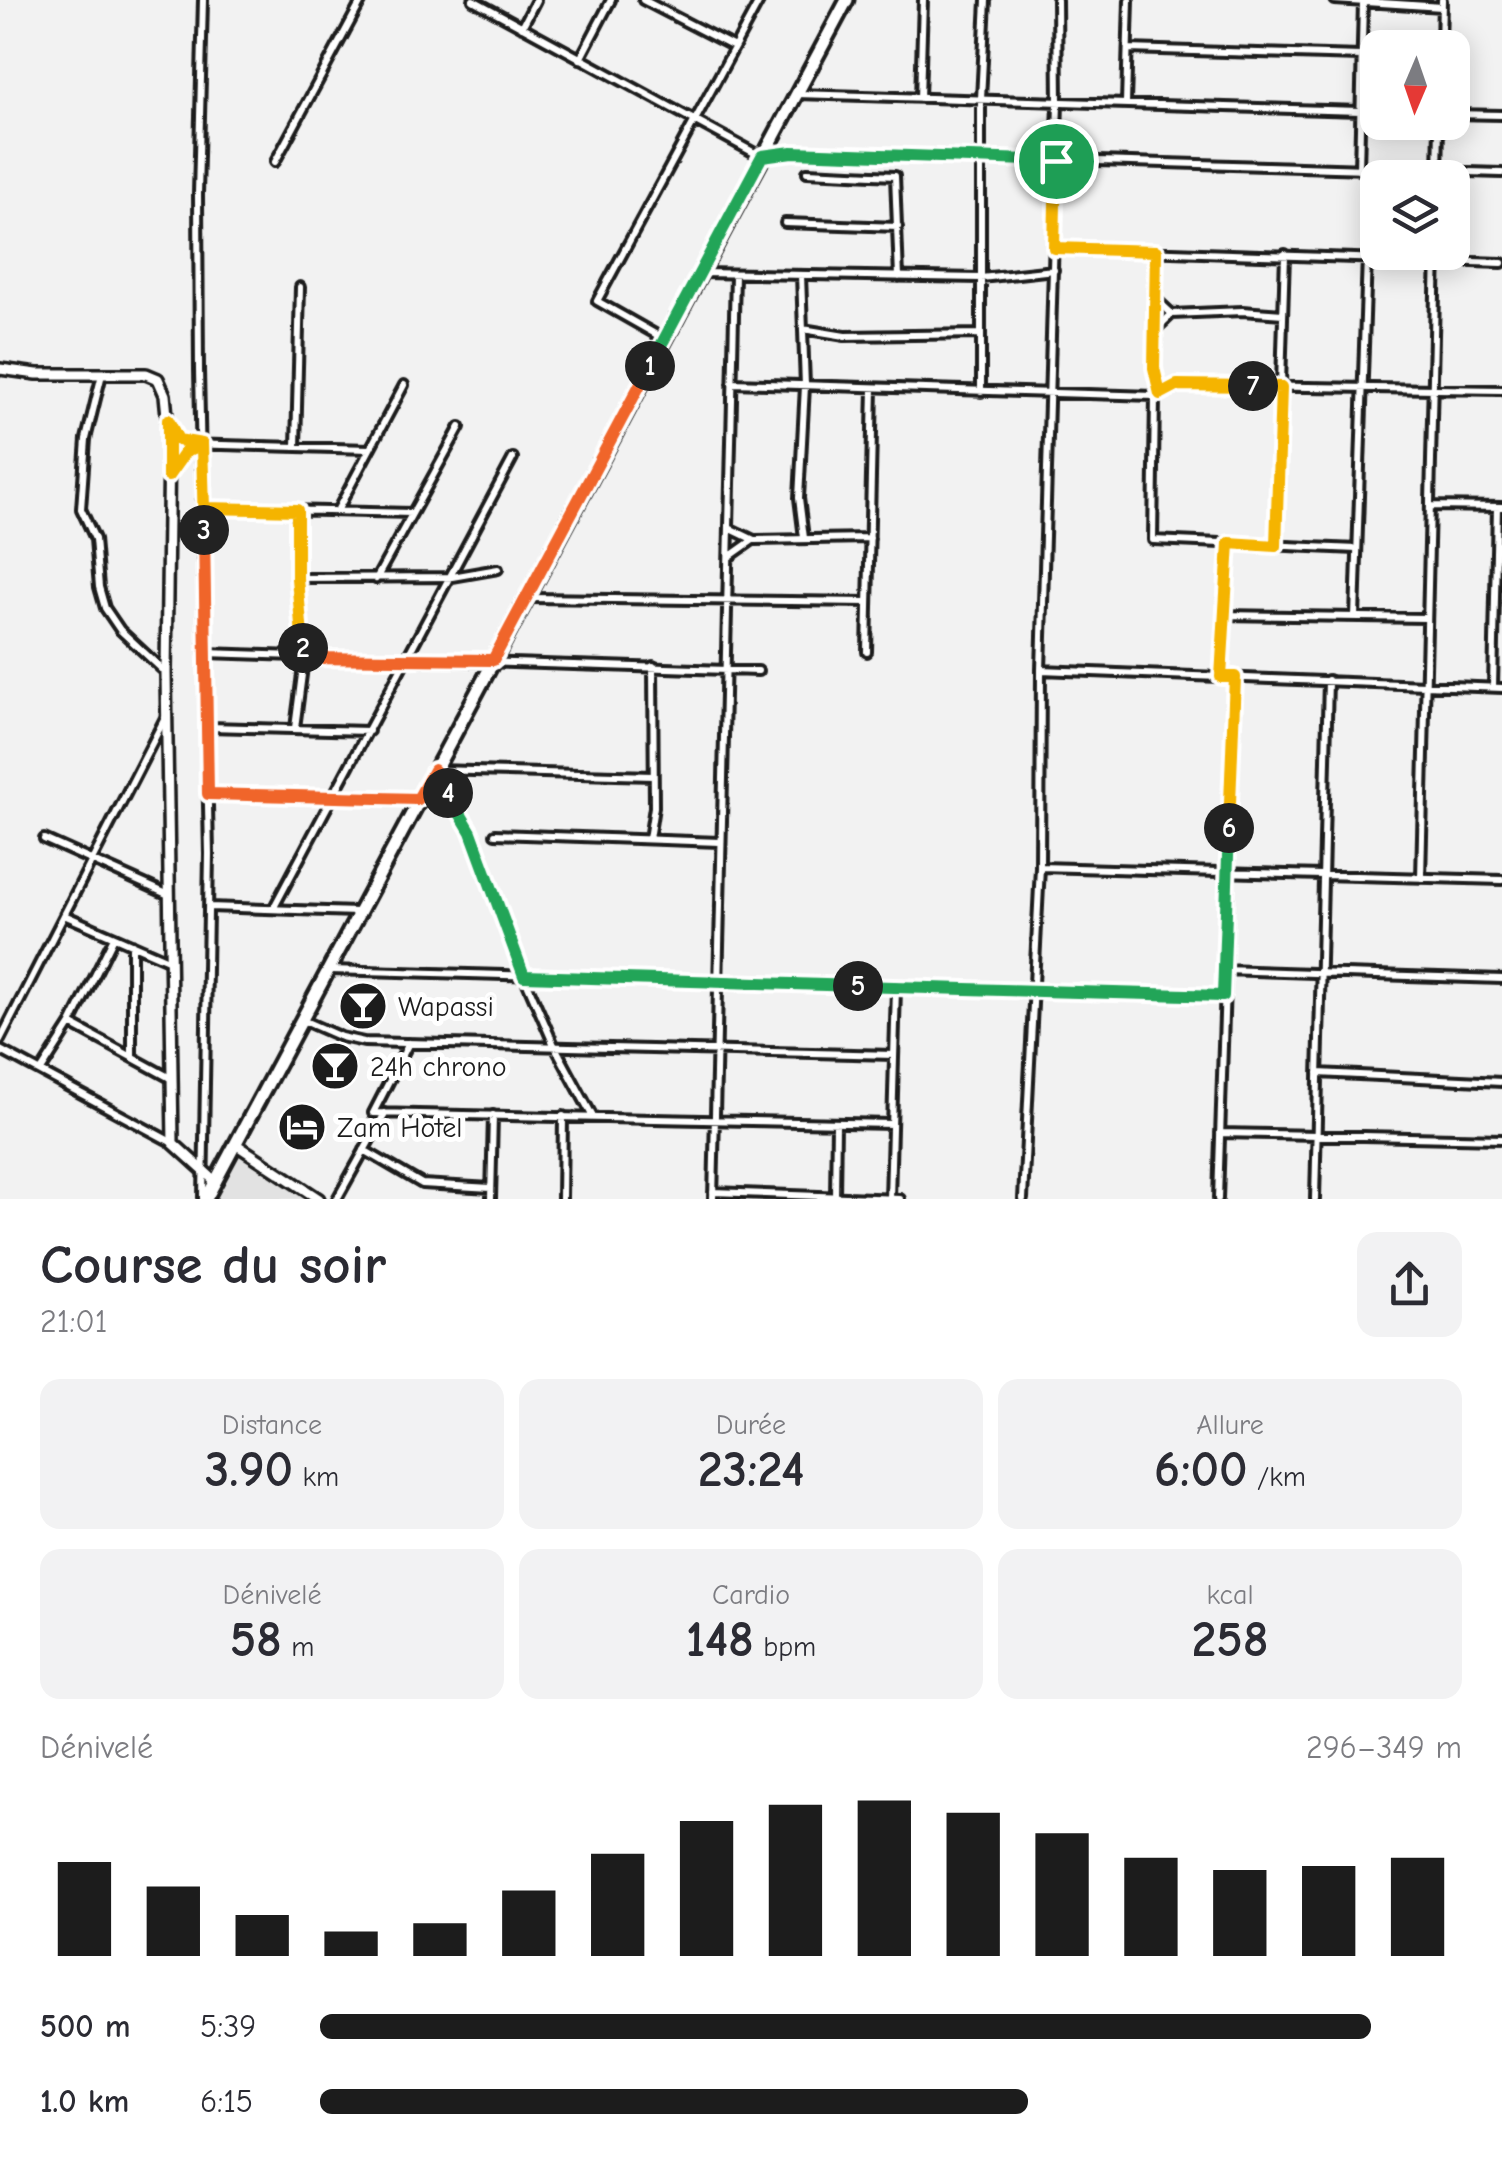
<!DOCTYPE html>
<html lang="fr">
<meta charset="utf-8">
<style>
body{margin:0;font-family:"Comic Neue",sans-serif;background:#f2f2f3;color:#2b2b33;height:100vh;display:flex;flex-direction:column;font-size:38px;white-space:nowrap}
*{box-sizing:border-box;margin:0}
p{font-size:32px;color:#7c7c81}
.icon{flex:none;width:55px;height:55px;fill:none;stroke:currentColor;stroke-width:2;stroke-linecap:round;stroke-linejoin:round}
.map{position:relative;height:1199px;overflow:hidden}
.sheet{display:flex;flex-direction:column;background:#fff;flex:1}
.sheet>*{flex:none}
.needle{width:65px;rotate:182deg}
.controls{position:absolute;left:1360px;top:30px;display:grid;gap:20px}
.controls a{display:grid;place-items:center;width:110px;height:110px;border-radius:20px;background:#fff;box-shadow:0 5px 25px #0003;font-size:50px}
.pin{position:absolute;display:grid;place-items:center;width:85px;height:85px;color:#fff;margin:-42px;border:5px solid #fff;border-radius:50%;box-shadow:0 2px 10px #0007}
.km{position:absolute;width:50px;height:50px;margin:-25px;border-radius:50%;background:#222;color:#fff;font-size:28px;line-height:50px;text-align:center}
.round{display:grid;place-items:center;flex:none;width:105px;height:105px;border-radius:20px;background:#f2f2f3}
.head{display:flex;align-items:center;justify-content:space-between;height:170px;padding:0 40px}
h1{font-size:55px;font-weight:700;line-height:75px}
.figures{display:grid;grid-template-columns:repeat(3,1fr);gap:15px;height:170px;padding:10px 40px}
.figures div{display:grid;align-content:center;border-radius:20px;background:#f2f2f3;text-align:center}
.figures b{font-size:50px;font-weight:700}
.figures small{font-size:28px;font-weight:400}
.figures p{font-size:28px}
.chart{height:280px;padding:20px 40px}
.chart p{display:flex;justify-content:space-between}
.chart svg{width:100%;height:180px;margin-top:10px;stroke:#1c1c1c;stroke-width:6}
ul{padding:0 40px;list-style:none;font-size:32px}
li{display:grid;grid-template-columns:160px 120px 1fr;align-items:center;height:75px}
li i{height:25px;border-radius:12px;background:#1c1c1c}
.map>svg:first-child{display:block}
.built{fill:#e2e2e2}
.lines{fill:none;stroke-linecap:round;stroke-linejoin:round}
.minor-casing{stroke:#1c1c1c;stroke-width:14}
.tertiary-casing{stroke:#1c1c1c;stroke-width:16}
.primary-casing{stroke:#1c1c1c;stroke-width:19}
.minor{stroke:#fff;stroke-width:6}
.tertiary{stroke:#fff;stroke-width:9}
.primary{stroke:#fff;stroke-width:11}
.split-1-casing{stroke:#fff;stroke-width:20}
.split-2-casing{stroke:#fff;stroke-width:20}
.split-3-casing{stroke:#fff;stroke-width:20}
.split-4-casing{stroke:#fff;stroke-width:20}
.split-5-casing{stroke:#fff;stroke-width:20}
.split-6-casing{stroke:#fff;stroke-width:20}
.split-7-casing{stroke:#fff;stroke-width:20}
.split-8-casing{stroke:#fff;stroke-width:20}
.split-1{stroke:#22a559;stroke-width:12}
.split-2{stroke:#f0652b;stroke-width:12}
.split-3{stroke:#f5b400;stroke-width:12}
.split-4{stroke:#f0652b;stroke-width:12}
.split-5{stroke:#22a559;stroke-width:12}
.split-6{stroke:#22a559;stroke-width:12}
.split-7{stroke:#f5b400;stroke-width:12}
.split-8{stroke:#f5b400;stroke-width:12}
.labels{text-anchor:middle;stroke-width:10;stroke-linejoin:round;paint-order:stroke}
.poi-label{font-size:28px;fill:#1c1c1c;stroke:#fff;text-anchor:start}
</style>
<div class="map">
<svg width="1502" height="1199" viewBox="0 0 1502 1199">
<rect width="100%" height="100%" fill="#f2f2f2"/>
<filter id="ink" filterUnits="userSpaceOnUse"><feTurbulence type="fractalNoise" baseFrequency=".01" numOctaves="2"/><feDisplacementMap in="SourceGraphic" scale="20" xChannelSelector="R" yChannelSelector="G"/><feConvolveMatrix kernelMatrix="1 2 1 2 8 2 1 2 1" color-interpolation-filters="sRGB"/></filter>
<g filter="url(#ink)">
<path class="built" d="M 238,1154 L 309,1199 L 213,1199 Z"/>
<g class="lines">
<g class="minor-casing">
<path id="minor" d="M 473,0 L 762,157 L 792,152 L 1502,173
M 643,0 L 734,47
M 1335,0 L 1442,7
M 522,27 L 536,0
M 1441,48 L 1442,0
M 1128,49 L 1361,56
M 580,59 L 611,0
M 797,94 L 1360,111
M 920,98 L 923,0
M 1126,103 L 1129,0
M 1452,114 L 1502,115
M 275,162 L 362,0
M 1359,170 L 1363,2
M 807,172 L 895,176 L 899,277
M 1438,178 L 1439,122
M 785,223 L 898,227
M 1054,248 L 1502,263
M 701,273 L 981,278 L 1054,270
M 801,275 L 805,386 L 799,498 L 804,538
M 1157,300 L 1172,314
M 803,329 L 845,336 L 981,334
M 1154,330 L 1156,251
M 664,339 L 597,301 L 760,0
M 102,374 L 86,439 L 81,509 L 95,539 L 99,587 L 105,608 L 120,630 L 165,672
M 732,383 L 1155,396 L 1177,385 L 1502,390
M 981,392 L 981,99 L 986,0
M 1160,393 L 1154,369 L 1154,331 L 1172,314 L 1242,311 L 1283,314
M 1155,396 L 1153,540 L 1357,549
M 170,426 L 175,437 L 186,444 L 370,449
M 296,447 L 300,287
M 171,473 L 185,453 L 196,447
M 1430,506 L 1502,507
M 204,508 L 412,513
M 337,511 L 404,385
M 729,528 L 754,540 L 870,538
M 1276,547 L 1285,254
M 729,557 L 753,540
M 297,578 L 452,577 L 498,569
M 376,579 L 460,427
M 530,598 L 868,602
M 1224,615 L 1426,618
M 1355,617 L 1367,256
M 867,652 L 873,388
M 206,653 L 758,671
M 1041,670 L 1502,688
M 1221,677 L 1229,543
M 1493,687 L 1497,507
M 208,727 L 369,731
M 295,728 L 304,659 L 297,578 L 297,510
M 435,770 L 653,776
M 434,771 L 471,832 L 524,976 L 554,1045 L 593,1117
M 209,794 L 418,799
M 495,834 L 720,842
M 44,839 L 169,895
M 649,839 L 654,807 L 653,666
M 1040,867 L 1502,880
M 1421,878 L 1436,252
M 209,907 L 357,912
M 273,909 L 513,458
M 64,915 L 170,961
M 132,944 L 132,1056
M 330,970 L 1223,996
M 1224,970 L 1502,979
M 302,1020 L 341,1037 L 364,1042 L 894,1055
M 71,1024 L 172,1079
M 0,1040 L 166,716
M 409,1043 L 373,1113 L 892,1124
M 0,1050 L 173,1143
M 41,1071 L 71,1024 L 114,937
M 1318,1073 L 1502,1082
M 1220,1133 L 1502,1139
M 364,1150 L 422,1184 L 491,1188
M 713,1192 L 900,1199
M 835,1197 L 836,1123
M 203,1198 L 209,854 L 199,370 L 198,194 L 203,0
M 337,1199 L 385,1113
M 491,1199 L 493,1115
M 562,1199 L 563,1116
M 713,1199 L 735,274
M 890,1199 L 896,988
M 1023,1199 L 1040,867 L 1041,670 L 1058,102 L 1057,0
M 1218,1199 L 1235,677
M 1315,1199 L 1328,680"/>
</g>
<g class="tertiary-casing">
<path id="tertiary" d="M 0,369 L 37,374 L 146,374 L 158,379 L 165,395 L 169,436 L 166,673 L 173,1143 L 216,1182
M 237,1145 L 319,1199"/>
</g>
<g class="primary-casing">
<path id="primary" d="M 206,1199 L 847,0"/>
</g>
<use href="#minor" class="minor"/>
<use href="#tertiary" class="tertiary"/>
<use href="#primary" class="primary"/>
</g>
</g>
<g class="lines" filter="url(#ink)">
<g class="split-1-casing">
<path id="split-1" d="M 650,366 L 762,156 L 792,152 L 1056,161"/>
</g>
<g class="split-2-casing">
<path id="split-2" d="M 303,648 L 304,658 L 493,660 L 650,366"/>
</g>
<g class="split-3-casing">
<path id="split-3" d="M 204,530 L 202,444 L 178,440 L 168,420 L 168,476 L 185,452 L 202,444 L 204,508 L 297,510 L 297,578 L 303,648"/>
</g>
<g class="split-4-casing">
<path id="split-4" d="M 204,530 L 208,794 L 418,799 L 434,770 L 448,793"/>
</g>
<g class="split-5-casing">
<path id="split-5" d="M 448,793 L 471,832 L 524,976 L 858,986"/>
</g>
<g class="split-6-casing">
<path id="split-6" d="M 858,986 L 1223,996 L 1229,828"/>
</g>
<g class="split-7-casing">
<path id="split-7" d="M 1229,828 L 1235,677 L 1221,677 L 1229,543 L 1276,546 L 1281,387 L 1253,386"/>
</g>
<g class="split-8-casing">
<path id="split-8" d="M 1056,161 L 1054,248 L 1156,251 L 1154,368 L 1160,394 L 1177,385 L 1253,386"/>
</g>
<use href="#split-1" class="split-1"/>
<use href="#split-2" class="split-2"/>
<use href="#split-3" class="split-3"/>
<use href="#split-4" class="split-4"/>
<use href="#split-5" class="split-5"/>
<use href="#split-6" class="split-6"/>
<use href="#split-7" class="split-7"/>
<use href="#split-8" class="split-8"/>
</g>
<defs>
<g id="bar-disc" transform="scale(2.5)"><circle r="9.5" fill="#1c1c1c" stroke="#fff"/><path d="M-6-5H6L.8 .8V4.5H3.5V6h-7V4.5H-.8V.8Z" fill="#fff"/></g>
<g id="hotel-disc" transform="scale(2.5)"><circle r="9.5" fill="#1c1c1c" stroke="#fff"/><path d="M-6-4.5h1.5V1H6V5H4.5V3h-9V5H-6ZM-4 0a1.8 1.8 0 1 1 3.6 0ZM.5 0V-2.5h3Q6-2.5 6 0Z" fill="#fff"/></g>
</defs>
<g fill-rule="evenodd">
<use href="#bar-disc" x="363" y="1006"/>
<use href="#bar-disc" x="335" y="1066"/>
<use href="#hotel-disc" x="302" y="1127"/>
</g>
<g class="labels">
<g class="poi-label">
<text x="398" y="1016">Wapassi</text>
<text x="370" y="1076">24h chrono</text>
<text x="337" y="1137">Zam Hotel</text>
</g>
</g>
</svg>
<div class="controls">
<a><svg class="needle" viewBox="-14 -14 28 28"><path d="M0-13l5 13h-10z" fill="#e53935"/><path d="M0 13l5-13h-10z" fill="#7c7c81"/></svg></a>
<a><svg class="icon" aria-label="layers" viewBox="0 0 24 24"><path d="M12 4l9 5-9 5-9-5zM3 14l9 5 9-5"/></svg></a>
</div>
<div class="pin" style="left:1056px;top:161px;background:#1e9e55"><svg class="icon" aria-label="arrive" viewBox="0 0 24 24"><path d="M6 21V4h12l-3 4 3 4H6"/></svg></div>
<b class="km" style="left:650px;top:366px">1</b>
<b class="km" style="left:303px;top:648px">2</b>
<b class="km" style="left:204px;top:530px">3</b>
<b class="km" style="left:448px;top:793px">4</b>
<b class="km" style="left:858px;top:986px">5</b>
<b class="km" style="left:1229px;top:828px">6</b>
<b class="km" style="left:1253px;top:386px">7</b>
</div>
<section class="sheet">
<div class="head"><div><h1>Course du soir</h1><p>21:01</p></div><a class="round"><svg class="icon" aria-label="share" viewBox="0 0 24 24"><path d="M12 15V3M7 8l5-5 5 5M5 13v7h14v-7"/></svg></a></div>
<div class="figures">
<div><p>Distance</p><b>3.90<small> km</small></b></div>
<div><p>Durée</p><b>23:24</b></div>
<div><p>Allure</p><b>6:00<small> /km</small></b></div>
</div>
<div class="figures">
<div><p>Dénivelé</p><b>58<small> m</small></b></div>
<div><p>Cardio</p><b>148<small> bpm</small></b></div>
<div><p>kcal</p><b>258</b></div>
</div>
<div class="chart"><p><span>Dénivelé</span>296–349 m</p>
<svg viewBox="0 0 160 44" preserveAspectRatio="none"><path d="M5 44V21M15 44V27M25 44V34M35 44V38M45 44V36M55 44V28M65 44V19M75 44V11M85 44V7M95 44V6M105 44V9M115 44V14M125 44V20M135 44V23M145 44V22M155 44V20"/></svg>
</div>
<ul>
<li><b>500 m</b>5:39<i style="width:92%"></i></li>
<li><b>1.0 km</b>6:15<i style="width:62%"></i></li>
</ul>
</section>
